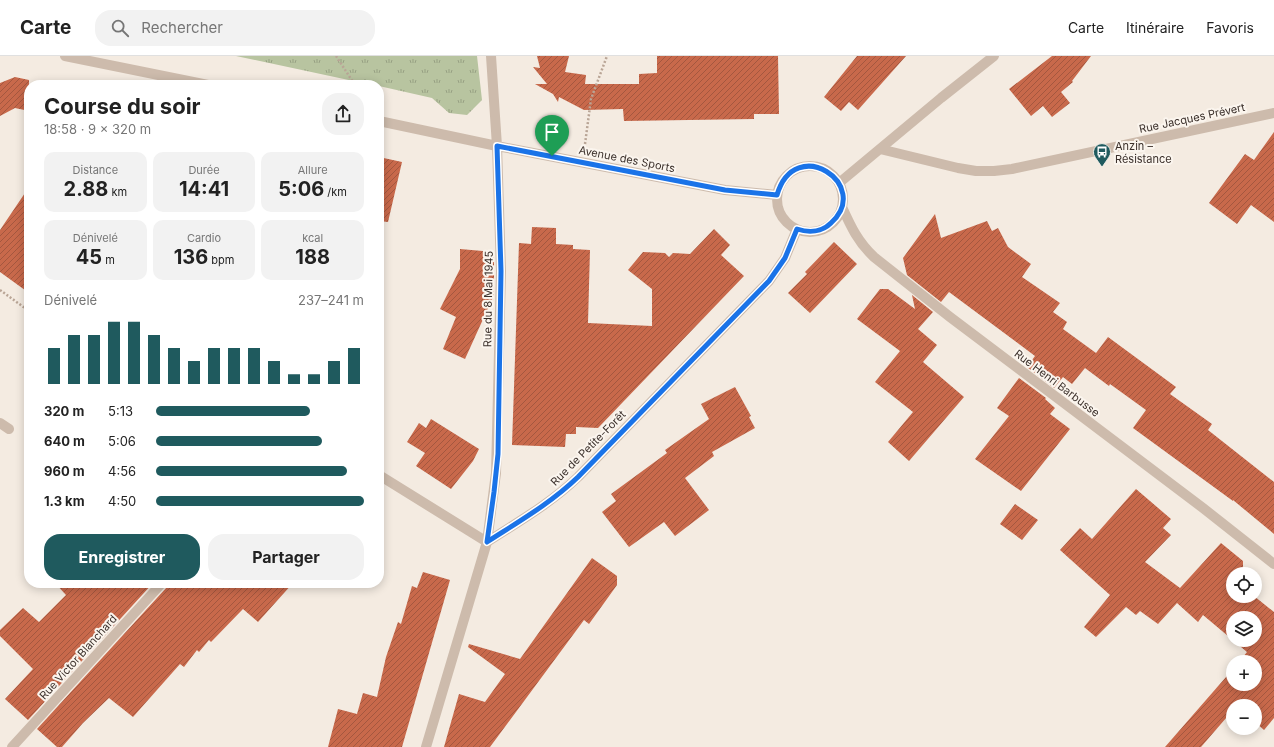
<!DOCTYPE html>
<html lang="fr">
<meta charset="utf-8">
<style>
body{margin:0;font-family:Inter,sans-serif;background:#f2f2f2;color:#222;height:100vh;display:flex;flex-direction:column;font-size:15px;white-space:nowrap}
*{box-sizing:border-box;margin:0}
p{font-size:13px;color:#767676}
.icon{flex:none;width:22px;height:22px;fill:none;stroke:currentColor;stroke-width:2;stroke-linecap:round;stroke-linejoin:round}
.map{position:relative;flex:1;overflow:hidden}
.drawer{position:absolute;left:24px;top:24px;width:360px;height:508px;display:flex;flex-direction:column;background:#fff;border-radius:16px;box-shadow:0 2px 10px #0003}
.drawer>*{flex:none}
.tools{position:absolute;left:1226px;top:511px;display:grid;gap:8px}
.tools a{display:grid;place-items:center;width:36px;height:36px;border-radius:50%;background:#fff;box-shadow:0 2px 10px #0003;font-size:20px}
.pin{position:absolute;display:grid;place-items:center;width:34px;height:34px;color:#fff;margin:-41px -17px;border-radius:50% 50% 50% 0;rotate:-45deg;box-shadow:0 0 4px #0007}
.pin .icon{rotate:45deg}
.round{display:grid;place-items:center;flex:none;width:42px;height:42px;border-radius:16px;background:#f2f2f2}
.overview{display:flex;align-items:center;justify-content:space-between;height:68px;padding:0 20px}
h1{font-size:22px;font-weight:700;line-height:30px}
.figures{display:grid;grid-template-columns:repeat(3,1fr);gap:6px;height:68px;padding:4px 20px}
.figures div{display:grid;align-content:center;border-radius:10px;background:#f2f2f2;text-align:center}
.figures b{font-size:20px;font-weight:700}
.figures small{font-size:11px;font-weight:400}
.figures p{font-size:11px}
.chart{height:112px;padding:8px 20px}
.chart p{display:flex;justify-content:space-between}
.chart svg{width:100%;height:72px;margin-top:4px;stroke:#1f5a5e;stroke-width:6}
.primary-button{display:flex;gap:8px;margin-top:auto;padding:8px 20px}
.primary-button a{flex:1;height:46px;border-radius:16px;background:#1f5a5e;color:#fff;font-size:16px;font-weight:700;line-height:46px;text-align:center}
.primary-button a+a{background:#f2f2f2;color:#222}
ul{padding:0 20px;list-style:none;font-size:13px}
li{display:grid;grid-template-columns:64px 48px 1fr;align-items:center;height:30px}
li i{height:10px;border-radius:5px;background:#1f5a5e}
header{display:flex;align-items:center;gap:24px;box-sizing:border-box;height:56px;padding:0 20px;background:#fff;border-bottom:1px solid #e0e0e0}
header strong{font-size:19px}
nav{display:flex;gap:22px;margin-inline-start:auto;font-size:14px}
.search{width:280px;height:36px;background:#f2f2f2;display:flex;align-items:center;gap:10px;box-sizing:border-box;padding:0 14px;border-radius:16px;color:#767676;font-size:15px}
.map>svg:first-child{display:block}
.grass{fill:url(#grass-tufts)}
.building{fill:url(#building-hatch);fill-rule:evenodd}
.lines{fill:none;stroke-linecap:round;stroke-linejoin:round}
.path{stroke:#b9a596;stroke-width:2.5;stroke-dasharray:2 2;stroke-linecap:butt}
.lane{stroke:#cdbbac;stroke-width:10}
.street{stroke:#cdbbac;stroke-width:10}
.route-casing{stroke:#fff;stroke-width:8}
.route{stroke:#1a73e8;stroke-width:5}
.labels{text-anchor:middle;stroke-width:4;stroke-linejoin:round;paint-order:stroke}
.street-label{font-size:11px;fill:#3b302b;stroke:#fbf5ee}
.poi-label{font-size:11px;fill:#3b302b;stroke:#fbf5ee;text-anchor:start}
</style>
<header>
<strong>Carte</strong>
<div class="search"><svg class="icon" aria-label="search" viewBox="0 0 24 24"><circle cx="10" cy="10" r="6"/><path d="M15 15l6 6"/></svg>Rechercher</div>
<nav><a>Carte</a><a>Itinéraire</a><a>Favoris</a></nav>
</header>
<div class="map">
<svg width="1274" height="691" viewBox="0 0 1274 691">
<defs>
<pattern id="grass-tufts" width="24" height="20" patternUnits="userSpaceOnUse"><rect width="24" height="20" fill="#b8c4a0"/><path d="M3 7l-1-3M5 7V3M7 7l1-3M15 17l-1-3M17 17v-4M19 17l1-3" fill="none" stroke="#97a083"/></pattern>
<pattern id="building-hatch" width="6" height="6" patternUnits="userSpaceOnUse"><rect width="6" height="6" fill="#c8694b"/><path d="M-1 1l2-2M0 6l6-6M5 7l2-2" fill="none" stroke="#a4573f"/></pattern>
</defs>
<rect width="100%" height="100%" fill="#f4ebe1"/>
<path class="grass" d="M 236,0 L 477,0 L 482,44 L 467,59 L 449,57 L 432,42 L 379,30 L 379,29 L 372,29 Z"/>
<path class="building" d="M 537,0 L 569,0 L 565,16 L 586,19 L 585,28 L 639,28 L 639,18 L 657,17 L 657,0 L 778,0 L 779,58 L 754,58 L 754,63 L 624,65 L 623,53 L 584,54 L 559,41 L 558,46 L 553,38 L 535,28 L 547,28 L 533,11 L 540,12 Z
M 857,0 L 906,0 L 858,54 L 849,46 L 841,55 L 824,41 Z
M 1052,0 L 1091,0 L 1072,25 L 1073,26 L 1061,36 L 1070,47 L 1052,61 L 1043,50 L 1031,60 L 1009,33 Z
M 15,21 L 29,24 L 29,55 L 15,52 L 0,60 L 0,27 Z
M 1274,76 L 1274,166 L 1251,149 L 1237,168 L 1209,147 L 1245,98 L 1254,104 Z
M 379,101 L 402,106 L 388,166 L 379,165 Z
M 29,131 L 29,237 L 0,216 L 0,174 Z
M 935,158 L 941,182 L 987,165 L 992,175 L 998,172 L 1008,191 L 1031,208 L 1022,221 L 1060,247 L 1053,256 L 1067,266 L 1063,273 L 1096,297 L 1108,281 L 1176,331 L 1170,338 L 1212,368 L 1208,374 L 1274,426 L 1274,478 L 1233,444 L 1233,445 L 1133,372 L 1146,354 L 1110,328 L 1109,330 L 1085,312 L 1072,328 L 1063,321 L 1054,332 L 1027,311 L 1035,300 L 949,236 L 941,246 L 907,219 L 903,202 Z
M 532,171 L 556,172 L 556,188 L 573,189 L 573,193 L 590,194 L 588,267 L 652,270 L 652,233 L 628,214 L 643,196 L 665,197 L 669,201 L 673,197 L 690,198 L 714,173 L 730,189 L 721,199 L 744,220 L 598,372 L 576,371 L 576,378 L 566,378 L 565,391 L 512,389 L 519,187 L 531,188 Z
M 834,186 L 857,208 L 810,257 L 788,237 L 807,218 L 805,216 Z
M 460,193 L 494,196 L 494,239 L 465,303 L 443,293 L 456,261 L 440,253 L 460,213 Z
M 880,233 L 888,233 L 915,253 L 912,239 L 933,256 L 918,273 L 937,289 L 923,306 L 964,341 L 909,405 L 888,386 L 913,356 L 875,326 L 900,295 L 857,263 Z
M 1019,322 L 1046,342 L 1045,343 L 1055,352 L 1050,358 L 1070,373 L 1021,435 L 975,403 L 1009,360 L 997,352 Z
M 735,331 L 751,360 L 749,361 L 755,372 L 712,396 L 714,400 L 685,422 L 709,454 L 675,480 L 664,466 L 629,491 L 602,456 L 616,445 L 611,438 L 667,397 L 665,394 L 709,363 L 701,348 Z
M 431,363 L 479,393 L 473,405 L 451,433 L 416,410 L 425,397 L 407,386 L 419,367 L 426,372 Z
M 1136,433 L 1171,463 L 1163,472 L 1171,479 L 1145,506 L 1180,532 L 1221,487 L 1243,505 L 1243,513 L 1239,518 L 1233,518 L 1233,540 L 1254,540 L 1274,556 L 1274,662 L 1264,674 L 1255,666 L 1255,650 L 1233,650 L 1233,654 L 1201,691 L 1165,691 L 1233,613 L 1233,628 L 1255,628 L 1255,606 L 1239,606 L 1247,596 L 1203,559 L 1198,566 L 1177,547 L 1158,568 L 1140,555 L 1136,559 L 1126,551 L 1096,581 L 1084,571 L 1110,539 L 1060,494 L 1080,472 L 1092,483 ZM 1233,562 L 1255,562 L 1255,584 L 1233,584 Z
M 1015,448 L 1038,464 L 1022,484 L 1000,468 Z
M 592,502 L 617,520 L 617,529 L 589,568 L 584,564 L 490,691 L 444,691 L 459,638 L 485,646 L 505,618 L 468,591 L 469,588 L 520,603 Z
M 423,516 L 450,524 L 402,691 L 328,691 L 338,653 L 357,658 L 363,637 L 377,641 L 386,601 L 398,566 L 401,568 L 412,530 L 417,532 Z
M 55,527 L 153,527 L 28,664 L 5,643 L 33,613 L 0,580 L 0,574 L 23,552 L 39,566 L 66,539 Z
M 168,527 L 293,527 L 258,566 L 243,553 L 211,586 L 209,584 L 199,596 L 197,594 L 184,611 L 180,608 L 133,661 L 109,642 L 83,667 L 62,691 L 57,691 L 37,673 L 167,531 Z"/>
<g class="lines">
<path class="path" d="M 336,0 L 355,29
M 585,88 L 591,43 L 607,0
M 0,234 L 29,255"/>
<path class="lane" d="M 0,367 L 9,373"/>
<path class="street" d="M 65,0 L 208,29
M 379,65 L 497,90 L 725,134 L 777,139
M 880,93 L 958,112 L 976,115 L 994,115 L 1012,113 L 1274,57
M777 143a33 33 0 1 1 66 0a33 33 0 1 1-66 0Z
M 839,127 L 941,42 L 994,0
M 842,151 C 851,171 858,186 874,201 L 950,261 L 1203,452 L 1274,508
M 379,419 L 487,486
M 487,486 C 518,466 551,447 578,421 L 769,225 L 785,202 L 797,173
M 12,691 L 162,527
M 426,691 L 487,486 L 496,417 L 501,215 L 497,90 L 491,0"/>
</g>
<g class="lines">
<g class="route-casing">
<path id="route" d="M 497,90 L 725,134 L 777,139 C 795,77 873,129 831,167 C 822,176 809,177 797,173 L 785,202 L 769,225 L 578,421 C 551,447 518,466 487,486 L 494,436 L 498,398 L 501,215 Z"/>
</g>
<use href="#route" class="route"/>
</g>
<defs>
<g id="bus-pin" transform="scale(0.9)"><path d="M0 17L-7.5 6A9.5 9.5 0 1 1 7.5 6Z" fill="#1f5a5e" stroke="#fbf5ee"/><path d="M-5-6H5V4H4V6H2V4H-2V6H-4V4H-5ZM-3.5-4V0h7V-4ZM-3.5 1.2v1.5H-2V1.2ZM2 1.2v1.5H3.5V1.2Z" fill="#fff"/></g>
</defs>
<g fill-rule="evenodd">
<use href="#bus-pin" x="1102" y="96"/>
</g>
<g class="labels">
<g class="street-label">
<text transform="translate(1192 62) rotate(-12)" y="4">Rue Jacques Prévert</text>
<text transform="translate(627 103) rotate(11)" y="4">Avenue des Sports</text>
<text transform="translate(488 243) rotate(-89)" y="4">Rue du 8 Mai 1945</text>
<text transform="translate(1057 327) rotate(37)" y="4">Rue Henri Barbusse</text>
<text transform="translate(588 392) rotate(-45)" y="4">Rue de Petite-Forêt</text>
<text transform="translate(78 601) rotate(-48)" y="4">Rue Victor Blanchard</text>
</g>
<g class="poi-label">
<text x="1115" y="94">Anzin –<tspan x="1115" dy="13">Résistance</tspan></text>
</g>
</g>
</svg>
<div class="tools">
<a><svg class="icon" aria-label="locate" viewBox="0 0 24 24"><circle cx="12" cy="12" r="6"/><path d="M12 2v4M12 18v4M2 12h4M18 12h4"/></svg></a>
<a><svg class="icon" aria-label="layers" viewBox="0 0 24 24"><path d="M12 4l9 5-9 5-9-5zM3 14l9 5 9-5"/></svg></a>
<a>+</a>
<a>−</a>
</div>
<div class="pin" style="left:552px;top:100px;background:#1e9e55"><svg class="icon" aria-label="arrive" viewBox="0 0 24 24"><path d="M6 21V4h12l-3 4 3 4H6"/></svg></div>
<section class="drawer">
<div class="overview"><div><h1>Course du soir</h1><p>18:58 · 9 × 320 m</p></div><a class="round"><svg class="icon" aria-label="share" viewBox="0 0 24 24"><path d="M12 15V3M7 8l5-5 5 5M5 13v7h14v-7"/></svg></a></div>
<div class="figures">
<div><p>Distance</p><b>2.88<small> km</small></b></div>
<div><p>Durée</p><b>14:41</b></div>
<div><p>Allure</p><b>5:06<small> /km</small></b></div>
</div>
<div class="figures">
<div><p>Dénivelé</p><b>45<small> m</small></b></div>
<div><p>Cardio</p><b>136<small> bpm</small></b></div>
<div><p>kcal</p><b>188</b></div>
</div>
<div class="chart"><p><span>Dénivelé</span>237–241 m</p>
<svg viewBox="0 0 160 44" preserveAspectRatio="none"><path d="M5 44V22M15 44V14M25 44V14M35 44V6M45 44V6M55 44V14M65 44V22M75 44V30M85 44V22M95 44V22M105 44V22M115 44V30M125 44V38M135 44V38M145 44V30M155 44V22"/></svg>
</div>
<ul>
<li><b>320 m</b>5:13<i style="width:74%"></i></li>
<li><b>640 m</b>5:06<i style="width:80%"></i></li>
<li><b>960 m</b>4:56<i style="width:92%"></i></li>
<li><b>1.3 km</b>4:50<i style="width:100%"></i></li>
</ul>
<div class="primary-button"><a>Enregistrer</a><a>Partager</a></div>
</section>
</div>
